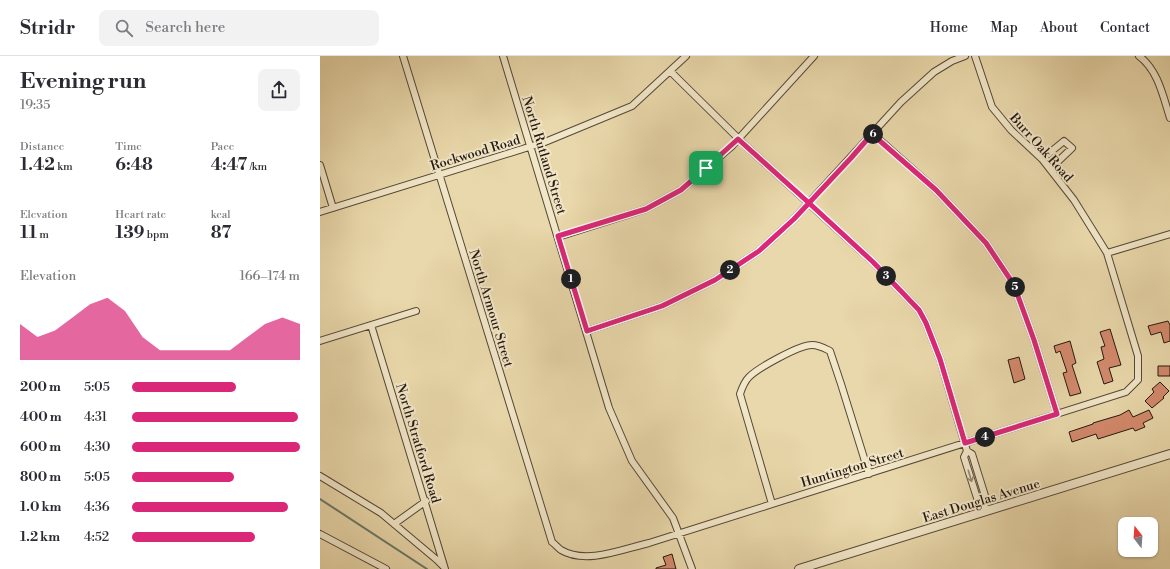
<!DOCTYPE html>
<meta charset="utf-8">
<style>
body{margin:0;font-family:"Libre Bodoni",serif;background:#f2f2f3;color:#2b2b33;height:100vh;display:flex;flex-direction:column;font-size:15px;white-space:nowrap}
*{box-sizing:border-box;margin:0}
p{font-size:13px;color:#7c7c81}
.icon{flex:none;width:22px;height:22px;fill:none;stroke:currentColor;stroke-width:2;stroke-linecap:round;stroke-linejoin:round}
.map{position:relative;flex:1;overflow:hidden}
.panel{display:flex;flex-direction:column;background:#fff;width:320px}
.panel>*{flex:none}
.needle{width:26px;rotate:343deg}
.controls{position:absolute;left:798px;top:461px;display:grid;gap:8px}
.controls a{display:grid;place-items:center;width:40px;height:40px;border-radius:8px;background:#fff;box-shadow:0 1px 3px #0004;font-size:20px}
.pin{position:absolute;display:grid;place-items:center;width:34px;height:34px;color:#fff;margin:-17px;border-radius:8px;box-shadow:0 2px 6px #0006}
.km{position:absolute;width:20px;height:20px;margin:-10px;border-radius:50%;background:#222;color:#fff;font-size:11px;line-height:20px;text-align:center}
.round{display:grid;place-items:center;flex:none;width:42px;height:42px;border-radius:8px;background:#f2f2f3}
.headline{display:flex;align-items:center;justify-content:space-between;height:68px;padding:0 20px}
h1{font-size:22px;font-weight:700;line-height:30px}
.metrics{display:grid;grid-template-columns:repeat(3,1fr);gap:6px;height:68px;padding:4px 20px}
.metrics div{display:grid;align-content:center}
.metrics b{font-size:17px;font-weight:700}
.metrics small{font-size:11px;font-weight:400}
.metrics p{font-size:11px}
.chart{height:112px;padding:8px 20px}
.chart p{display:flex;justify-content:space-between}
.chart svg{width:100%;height:72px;margin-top:4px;fill:#db2777;opacity:.7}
ul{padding:0 20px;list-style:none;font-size:13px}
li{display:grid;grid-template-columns:64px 48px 1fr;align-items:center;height:30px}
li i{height:10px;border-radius:5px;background:#db2777}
header{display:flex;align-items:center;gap:24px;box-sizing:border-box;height:56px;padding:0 20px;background:#fff;border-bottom:1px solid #e1e1e2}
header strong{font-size:19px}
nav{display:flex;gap:22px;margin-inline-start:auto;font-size:14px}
.search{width:280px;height:36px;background:#f2f2f3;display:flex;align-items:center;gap:10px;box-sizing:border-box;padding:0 14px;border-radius:8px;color:#7c7c81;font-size:15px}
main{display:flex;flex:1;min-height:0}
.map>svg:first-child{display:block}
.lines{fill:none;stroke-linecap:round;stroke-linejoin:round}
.stream{stroke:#6a7a68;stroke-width:2}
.building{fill:#d48a6d;stroke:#24180f}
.minor-casing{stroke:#554836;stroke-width:8}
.tertiary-casing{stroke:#554836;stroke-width:10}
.minor{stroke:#f1e6c8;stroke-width:6}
.tertiary{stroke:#f1e6c8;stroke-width:8}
.oneway{stroke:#958975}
.route-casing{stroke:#fff;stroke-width:8}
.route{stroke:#db2777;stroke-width:5}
.labels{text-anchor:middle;stroke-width:4;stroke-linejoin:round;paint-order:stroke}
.street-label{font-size:13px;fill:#24180f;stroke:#f1e6c8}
</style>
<header>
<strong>Stridr</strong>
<div class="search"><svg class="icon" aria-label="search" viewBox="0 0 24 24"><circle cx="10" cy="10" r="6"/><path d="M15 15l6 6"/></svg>Search here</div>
<nav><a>Home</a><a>Map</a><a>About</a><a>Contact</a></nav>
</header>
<main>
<section class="panel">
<div class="headline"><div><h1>Evening run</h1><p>19:35</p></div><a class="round"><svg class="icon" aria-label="share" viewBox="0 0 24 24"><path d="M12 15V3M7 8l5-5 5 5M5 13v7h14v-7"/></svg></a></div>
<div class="metrics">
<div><p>Distance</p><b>1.42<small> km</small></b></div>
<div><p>Time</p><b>6:48</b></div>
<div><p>Pace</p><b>4:47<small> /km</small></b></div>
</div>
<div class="metrics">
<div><p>Elevation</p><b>11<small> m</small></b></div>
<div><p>Heart rate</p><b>139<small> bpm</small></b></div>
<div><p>kcal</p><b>87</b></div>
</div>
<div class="chart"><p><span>Elevation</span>166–174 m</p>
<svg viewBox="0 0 160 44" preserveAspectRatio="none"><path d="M0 44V22L10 30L20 26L30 18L40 10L50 6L60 14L70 30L80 38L90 38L100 38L110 38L120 38L130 30L140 22L150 18L160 22V44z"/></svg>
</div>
<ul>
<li><b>200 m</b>5:05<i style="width:62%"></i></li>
<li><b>400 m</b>4:31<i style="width:99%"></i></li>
<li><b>600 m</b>4:30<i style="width:100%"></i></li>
<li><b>800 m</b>5:05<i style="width:61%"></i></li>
<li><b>1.0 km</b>4:36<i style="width:93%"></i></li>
<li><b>1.2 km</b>4:52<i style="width:73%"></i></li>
</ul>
</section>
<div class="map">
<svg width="850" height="513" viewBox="0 0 850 513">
<rect width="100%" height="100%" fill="#e9d8ab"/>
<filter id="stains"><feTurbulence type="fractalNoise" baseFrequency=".005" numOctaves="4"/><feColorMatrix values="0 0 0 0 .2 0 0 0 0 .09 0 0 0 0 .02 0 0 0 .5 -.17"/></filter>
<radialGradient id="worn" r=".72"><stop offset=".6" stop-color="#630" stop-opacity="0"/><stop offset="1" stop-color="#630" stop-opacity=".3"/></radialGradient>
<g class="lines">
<path class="stream" d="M 0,443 L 107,513"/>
</g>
<path class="building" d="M 848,265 L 850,269 L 850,285 L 844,287 L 841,276 L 831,279 L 828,270 Z
M 790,273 L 801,309 L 789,312 L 793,325 L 784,328 L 777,306 L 784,303 L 781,291 L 785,290 L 780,276 Z
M 750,285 L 756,307 L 752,309 L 761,337 L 750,340 L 743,317 L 747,316 L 740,295 L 736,297 L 734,290 Z
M 699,301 L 705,323 L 694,327 L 688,304 Z
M 838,310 L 850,310 L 850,320 L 838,320 Z
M 840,326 L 849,335 L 843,341 L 844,342 L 832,352 L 825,345 L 834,336 L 832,333 Z
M 809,354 L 813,361 L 829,354 L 833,362 L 823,367 L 825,371 L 815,375 L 813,372 L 778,383 L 776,378 L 752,386 L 749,376 L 773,368 L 773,367 L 800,359 Z
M 352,498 L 356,513 L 336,513 L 336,512 L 346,509 L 343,501 Z"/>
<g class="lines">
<g class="minor-casing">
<path id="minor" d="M 83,0 L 232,486 C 235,488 238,492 241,494 C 266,509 303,493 329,487 L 806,336 L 818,324 L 818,300 L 787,197 L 754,144 L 722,103 L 691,74 L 672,51 L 655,0
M 183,0 L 289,352 L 312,405 L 353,462 L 372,513
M 819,0 C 838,14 843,40 850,62
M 350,15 L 427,91 L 553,206 L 599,254 L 606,267 L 620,303 L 647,395 L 652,398 L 666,443 L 663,448
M 552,77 L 616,134 L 666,187 L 694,229 L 714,284 L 737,358
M 722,103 L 744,85 L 752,92 L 730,113
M 0,109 L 13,152
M 0,156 L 225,86 L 312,50 L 366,0
M 238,181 L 326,153 L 361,134 L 411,91 L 494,0
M 787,197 L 850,178
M 51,269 L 125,513
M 267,275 L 342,250 L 395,224 L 439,195 L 474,163 L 581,46 L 614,16 L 632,5 L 645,0
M 0,285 L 96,255
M 647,395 L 644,401 L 658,445 L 663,448 L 665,451
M 0,420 L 61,457 L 117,504 L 124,511
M 452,448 L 420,338 C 422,332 424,326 429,321 C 438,312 479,289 492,289 C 499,289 504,292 510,295 L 521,328 L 549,418
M 74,468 L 106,445
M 0,478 L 66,513"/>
</g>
<g class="tertiary-casing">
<path id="tertiary" d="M 479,513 L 850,398"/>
</g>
<use href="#minor" class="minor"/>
<use href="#tertiary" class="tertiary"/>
</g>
<defs><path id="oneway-shaft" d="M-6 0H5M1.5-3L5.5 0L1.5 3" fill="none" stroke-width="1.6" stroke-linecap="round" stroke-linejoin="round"/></defs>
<use class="oneway" href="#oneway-shaft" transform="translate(650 420) rotate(73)"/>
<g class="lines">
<g class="route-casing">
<path id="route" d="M 386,112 L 361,134 L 326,153 L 238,180 L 267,275 L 342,250 L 395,224 L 439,195 L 474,163 L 489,147 L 553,206 L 599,254 L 606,267 L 620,303 L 645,387 L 737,358 L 714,284 L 694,229 L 666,187 L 616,134 L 552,78 L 531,102 L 489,147 L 418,83 L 386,112"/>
</g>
<use href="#route" class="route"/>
</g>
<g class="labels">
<g class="street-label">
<text transform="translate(722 91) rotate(48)" y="5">Burr Oak Road</text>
<text transform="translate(155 96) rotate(-17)" y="5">Rockwood Road</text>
<text transform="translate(225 99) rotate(73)" y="5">North Rutland Street</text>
<text transform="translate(172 252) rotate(73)" y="5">North Armour Street</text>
<text transform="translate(99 387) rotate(73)" y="5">North Stratford Road</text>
<text transform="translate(532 411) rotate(-17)" y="5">Huntington Street</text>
<text transform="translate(661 444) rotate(-17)" y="5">East Douglas Avenue</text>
</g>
</g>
<rect width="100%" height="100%" filter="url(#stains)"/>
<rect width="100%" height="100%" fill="url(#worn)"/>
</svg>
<div class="controls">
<a><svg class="needle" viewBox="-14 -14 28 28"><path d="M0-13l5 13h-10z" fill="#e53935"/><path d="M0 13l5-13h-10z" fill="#7c7c81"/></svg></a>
</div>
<div class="pin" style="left:386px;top:112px;background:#1e9e55"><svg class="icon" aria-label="arrive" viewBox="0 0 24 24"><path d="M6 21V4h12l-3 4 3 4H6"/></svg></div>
<b class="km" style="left:251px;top:223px">1</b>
<b class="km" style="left:410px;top:214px">2</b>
<b class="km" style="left:566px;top:220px">3</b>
<b class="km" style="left:665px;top:381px">4</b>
<b class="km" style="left:695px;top:231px">5</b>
<b class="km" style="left:553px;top:78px">6</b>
</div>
</main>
